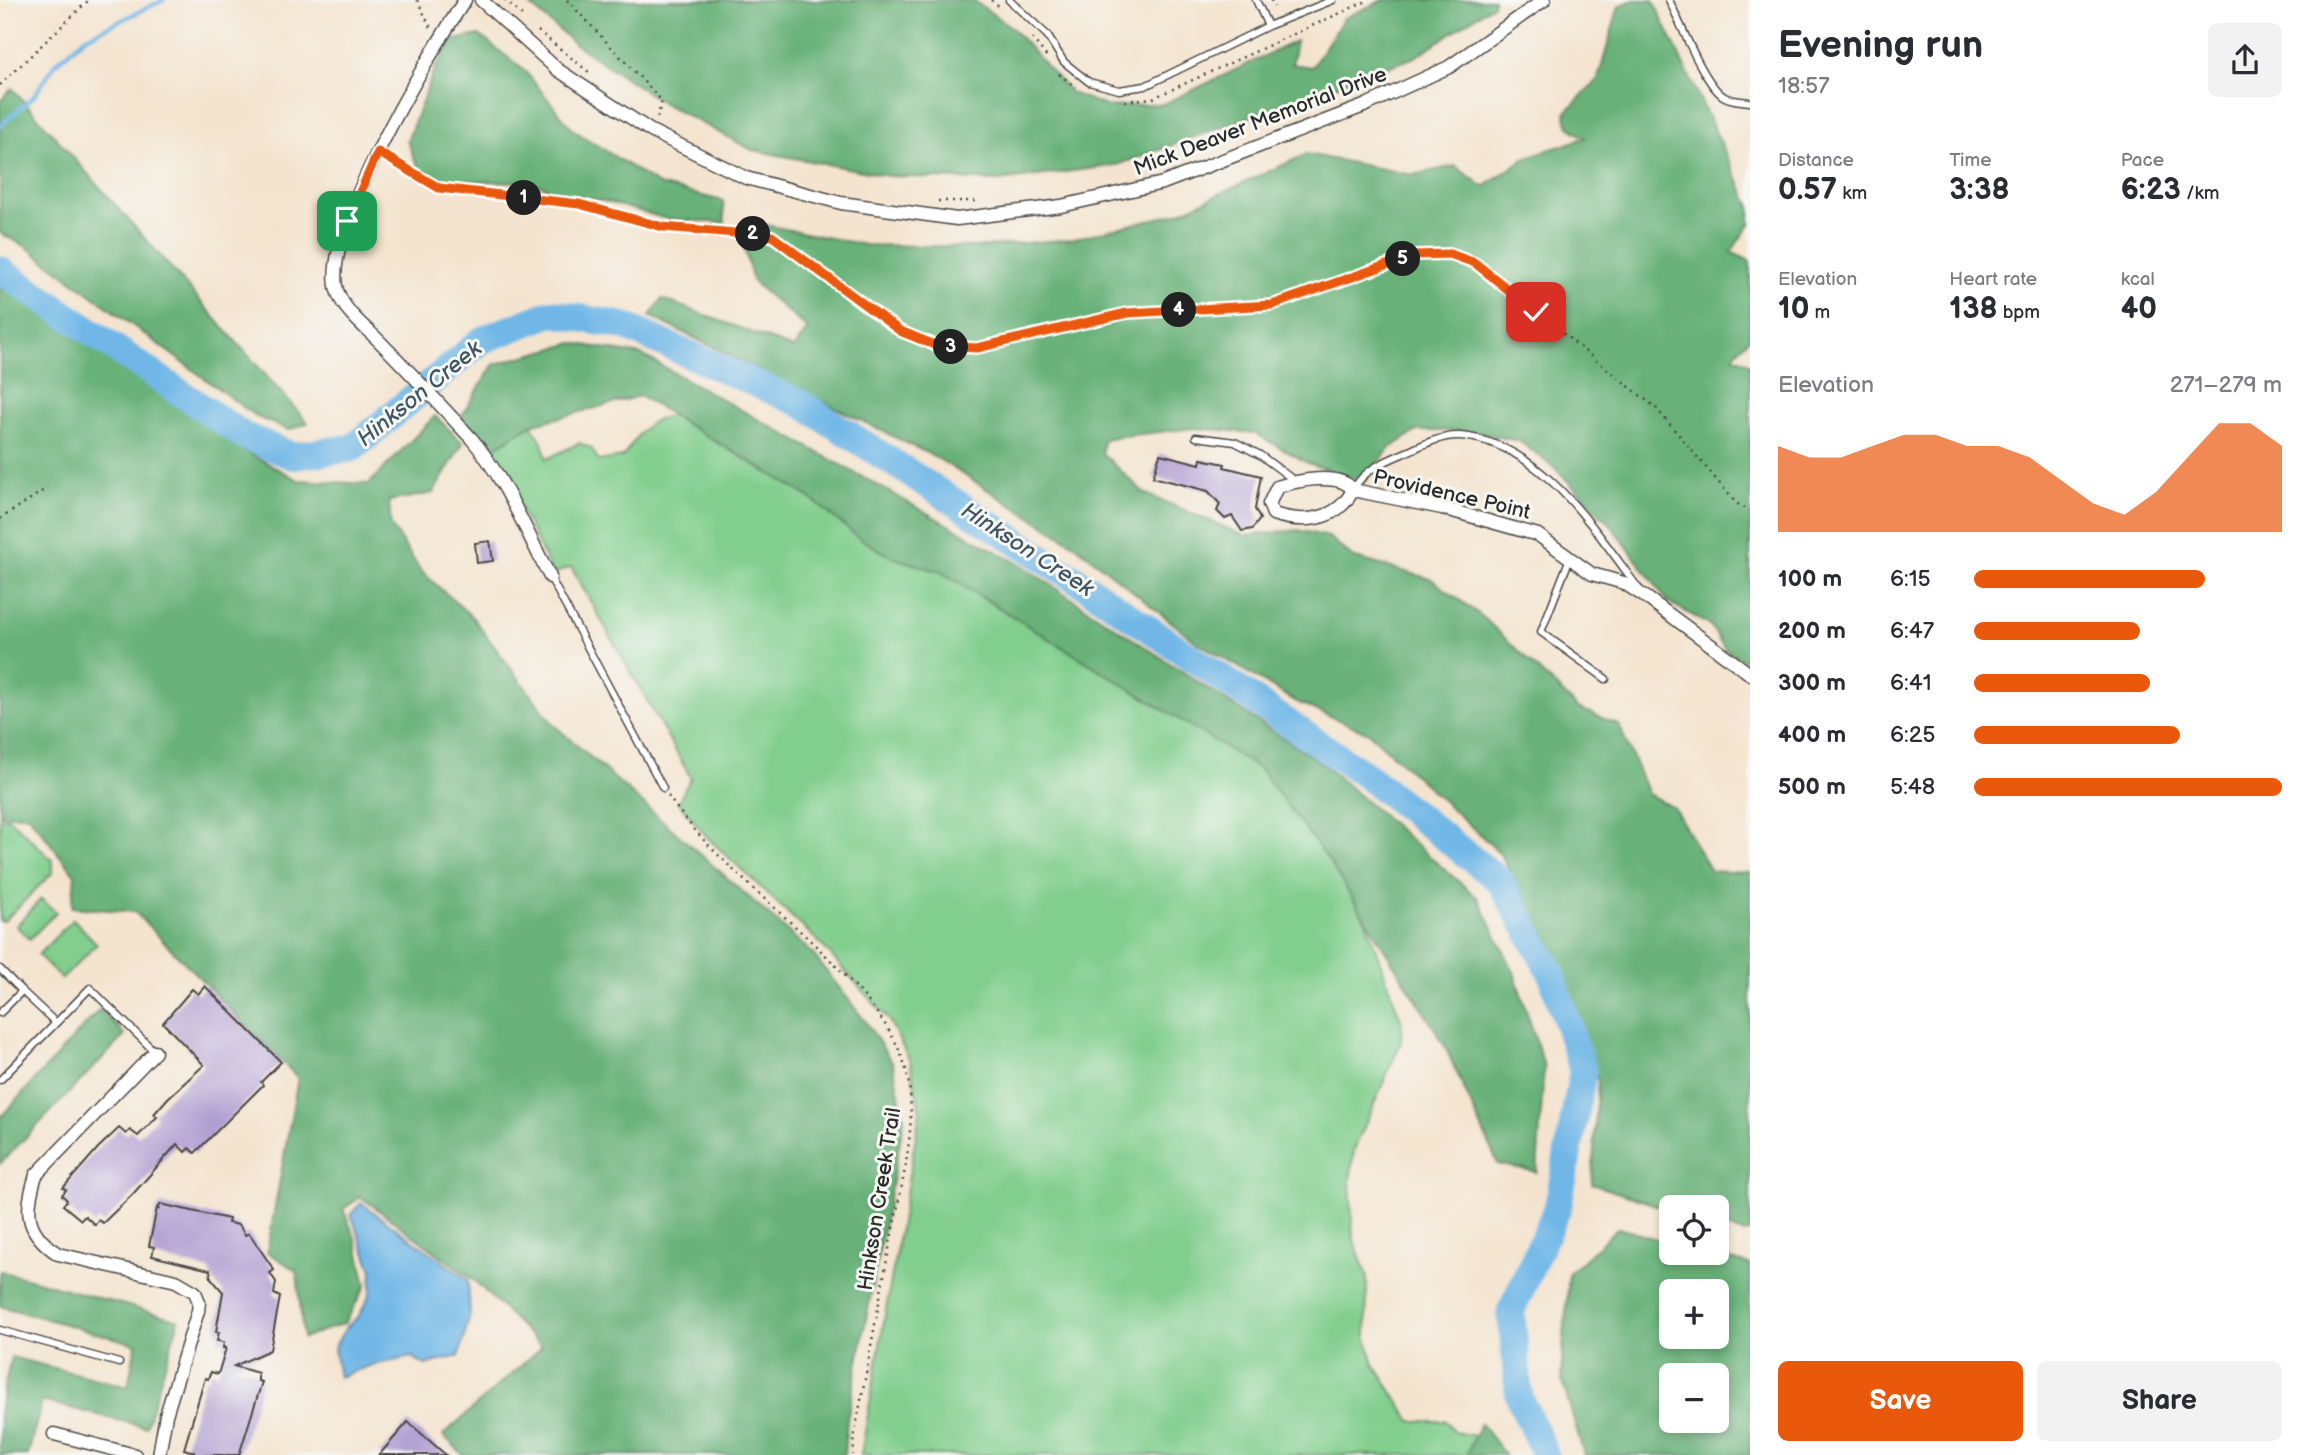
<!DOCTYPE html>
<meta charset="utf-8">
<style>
body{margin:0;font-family:"Balsamiq Sans",sans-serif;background:#f2f2f3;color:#2b2b33;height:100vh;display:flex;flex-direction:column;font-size:26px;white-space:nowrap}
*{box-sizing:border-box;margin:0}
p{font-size:23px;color:#7c7c81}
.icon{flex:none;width:38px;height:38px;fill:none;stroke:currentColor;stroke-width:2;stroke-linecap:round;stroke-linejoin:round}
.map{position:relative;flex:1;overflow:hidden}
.panel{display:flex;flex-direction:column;background:#fff;width:560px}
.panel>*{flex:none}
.buttons{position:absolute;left:1659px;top:1195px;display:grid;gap:14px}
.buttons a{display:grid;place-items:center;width:70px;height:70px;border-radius:10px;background:#fff;box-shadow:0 4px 10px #0003;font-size:35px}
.pin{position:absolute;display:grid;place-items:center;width:60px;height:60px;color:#fff;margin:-30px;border-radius:14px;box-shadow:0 4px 10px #0006}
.km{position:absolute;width:35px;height:35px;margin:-18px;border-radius:50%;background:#222;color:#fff;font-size:19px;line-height:35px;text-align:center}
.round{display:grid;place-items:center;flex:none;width:74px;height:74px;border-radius:10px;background:#f2f2f3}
.summary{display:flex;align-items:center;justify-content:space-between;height:119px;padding:0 28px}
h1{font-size:38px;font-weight:800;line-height:52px}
.figures{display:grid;grid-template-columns:repeat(3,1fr);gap:10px;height:119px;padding:7px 28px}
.figures div{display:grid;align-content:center}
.figures b{font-size:30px;font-weight:800}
.figures small{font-size:19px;font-weight:400}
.figures p{font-size:19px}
.chart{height:196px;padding:14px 28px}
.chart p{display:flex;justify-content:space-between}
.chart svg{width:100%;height:126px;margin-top:7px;fill:#ea580c;opacity:.7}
.cta{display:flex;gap:14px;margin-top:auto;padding:14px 28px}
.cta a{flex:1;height:80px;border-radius:10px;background:#ea580c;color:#fff;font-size:28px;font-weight:800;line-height:80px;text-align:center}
.cta a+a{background:#f2f2f3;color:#2b2b33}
ul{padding:0 28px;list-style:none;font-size:23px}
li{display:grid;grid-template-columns:112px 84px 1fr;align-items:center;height:52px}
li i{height:18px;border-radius:9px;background:#ea580c}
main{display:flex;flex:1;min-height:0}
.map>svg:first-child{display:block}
.green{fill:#81ce8d;stroke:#567c5c;stroke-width:2}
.forest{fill:#68b178;stroke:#4a6e52;stroke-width:2;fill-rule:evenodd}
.water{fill:#70b7e7;stroke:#4e7189;stroke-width:2}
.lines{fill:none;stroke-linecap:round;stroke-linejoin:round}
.stream{stroke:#70b7e7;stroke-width:4.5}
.river{stroke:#70b7e7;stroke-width:28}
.building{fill:#b09fd2}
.lane-casing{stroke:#494744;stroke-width:9}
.street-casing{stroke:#494744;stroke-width:15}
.path{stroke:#494744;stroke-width:2.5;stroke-dasharray:2 5;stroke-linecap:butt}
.lane{stroke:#fff;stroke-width:6}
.street{stroke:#fff;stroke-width:12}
.route-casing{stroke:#fff;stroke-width:14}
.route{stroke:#ea580c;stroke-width:9}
.labels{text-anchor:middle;stroke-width:6;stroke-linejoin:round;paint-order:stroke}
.street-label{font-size:21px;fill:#2b2b2b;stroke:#f6f6f2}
.water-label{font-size:23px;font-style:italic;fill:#405563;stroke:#f6f6f2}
</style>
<main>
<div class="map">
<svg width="1750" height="1455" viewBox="0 0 1750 1455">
<rect width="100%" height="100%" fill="#f6f6f2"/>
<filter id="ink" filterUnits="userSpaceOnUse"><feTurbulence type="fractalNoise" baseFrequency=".0143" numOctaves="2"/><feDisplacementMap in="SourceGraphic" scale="14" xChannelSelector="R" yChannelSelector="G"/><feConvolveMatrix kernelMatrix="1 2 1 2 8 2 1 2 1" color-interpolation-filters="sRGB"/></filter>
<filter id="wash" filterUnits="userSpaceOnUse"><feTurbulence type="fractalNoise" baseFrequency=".00686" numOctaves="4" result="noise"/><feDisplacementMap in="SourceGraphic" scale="28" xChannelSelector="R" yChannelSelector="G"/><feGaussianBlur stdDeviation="1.57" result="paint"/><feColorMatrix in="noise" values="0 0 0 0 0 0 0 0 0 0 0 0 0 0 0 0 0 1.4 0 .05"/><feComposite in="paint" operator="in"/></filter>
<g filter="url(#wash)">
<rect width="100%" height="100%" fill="#f4e4cf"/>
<path class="green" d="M 672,416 L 809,497 L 859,538 L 894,558 L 941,572 L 1260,769 L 1327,858 L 1365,919 L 1402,1023 L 1401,1042 L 1354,1150 L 1350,1182 L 1353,1238 L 1367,1276 L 1366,1336 L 1374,1364 L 1411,1421 L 1446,1421 L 1455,1432 L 1475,1436 L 1467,1455 L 861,1455 L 920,1112 L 910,1061 L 889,1020 L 821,944 L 707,837 L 678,802 L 691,778 L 571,567 L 553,574 L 491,450 L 531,425 L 541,440 L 547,459 L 579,443 L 591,448 L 599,461 L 623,457 C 636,437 647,418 672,416 Z
M 0,818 L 9,818 L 53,861 L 53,872 L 4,921 L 0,921 Z
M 41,899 L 56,912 L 30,939 L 16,926 Z
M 73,919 L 97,944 L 62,979 L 38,955 Z"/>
<path class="forest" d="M 524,0 L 973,0 L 1011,27 L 1071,93 L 1108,107 L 1164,104 L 1296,41 L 1292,64 L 1312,67 L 1344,18 L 1383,0 L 1494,0 L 1493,5 L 1415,57 L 1117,165 L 1000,181 L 889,176 L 752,150 L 663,103 L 575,44 Z
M 1633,0 L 1653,0 L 1750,205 L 1750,224 L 1731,252 L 1750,261 L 1750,337 L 1733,356 L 1750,364 L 1750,663 L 1725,649 L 1710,625 L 1668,602 L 1610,524 L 1555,468 L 1519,441 L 1470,431 L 1417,431 L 1389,449 L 1364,482 L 1308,463 L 1254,433 L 1195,428 L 1114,437 L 1103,440 L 1102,453 L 1144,493 L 1245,536 L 1298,530 L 1329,537 L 1352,557 L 1431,579 L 1484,618 L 1578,708 L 1619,725 L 1648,794 L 1674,808 L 1711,871 L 1750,873 L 1750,1232 L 1743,1233 L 1717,1224 L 1717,1208 L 1671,1208 L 1671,1210 L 1592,1184 L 1598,1081 L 1561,963 L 1499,852 L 1369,733 L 1297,702 L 1195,641 L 1074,544 L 937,458 L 650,316 L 662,299 L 793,348 L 808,329 L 753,282 L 744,247 L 766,225 L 865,245 L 975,247 L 1073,239 L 1178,213 L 1307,154 L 1413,175 L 1455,166 L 1484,187 L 1527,157 L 1585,138 L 1569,127 L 1565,113 L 1598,79 L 1619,6 Z
M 479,35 L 525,71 L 572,129 L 659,185 L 723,201 L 725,223 L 667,219 L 608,202 L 562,193 L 531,182 L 445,181 L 419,170 L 407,141 L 436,66 L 454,40 Z
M 12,88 L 308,423 L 289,430 L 257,417 L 25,246 L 0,233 L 0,101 Z
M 0,282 L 236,446 L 298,480 L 369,484 L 435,416 L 463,443 L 433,493 L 389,501 L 391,526 L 421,571 L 472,617 L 554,725 L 812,953 L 866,1022 L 893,1064 L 904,1119 L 847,1420 L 844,1455 L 463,1455 L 443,1435 L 542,1347 L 476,1282 L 361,1197 L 343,1209 L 356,1240 L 366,1285 L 345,1323 L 303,1338 L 297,1271 L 267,1252 L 298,1078 L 135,912 L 72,907 L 75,875 L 28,815 L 0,815 Z
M 573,343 L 642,355 L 1021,565 L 1324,765 L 1478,898 L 1514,972 L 1544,1066 L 1537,1172 L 1498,1164 L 1443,1042 L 1327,858 L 1260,769 L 941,572 L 894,558 L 859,538 L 809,497 L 640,396 L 531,425 L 491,450 L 460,418 L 494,364 Z
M 100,1009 L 125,1035 L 0,1164 L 0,1118 Z
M 1618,1228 L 1671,1243 L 1671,1253 L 1707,1253 L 1750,1265 L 1750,1455 L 1584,1455 L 1561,1376 L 1569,1273 ZM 1671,1292 L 1717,1292 L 1717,1337 L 1671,1337 ZM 1671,1376 L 1717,1376 L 1717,1421 L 1671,1421 Z
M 0,1271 L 179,1320 L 146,1427 L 42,1401 L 28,1455 L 0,1455 L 0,1406 L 11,1357 L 128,1387 L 136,1344 L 0,1306 Z
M 1480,1423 L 1505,1455 L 1467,1455 Z"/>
<path class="water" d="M 361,1203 L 468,1280 L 470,1315 L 459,1356 L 425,1365 L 412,1357 L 372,1365 L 339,1377 L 334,1348 L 345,1329 L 359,1316 L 371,1293 L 372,1270 L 351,1214 Z"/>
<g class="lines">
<path class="stream" d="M 0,126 L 34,96 L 55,64 L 86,37 L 164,0"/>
<path class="river" d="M 0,270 L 244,436 L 293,456 L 353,448 L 482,340 L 552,313 L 624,326 L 800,403 L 1078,581 L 1368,777 L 1500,881 L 1551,972 L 1583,1071 L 1558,1207 L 1511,1311 L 1519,1396 L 1545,1455"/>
</g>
<g id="blocks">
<path class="building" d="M 1160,454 L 1200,464 L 1201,459 L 1225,464 L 1224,467 L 1261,476 L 1255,509 L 1260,519 L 1252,529 L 1242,531 L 1232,516 L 1225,519 L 1217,511 L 1220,504 L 1208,491 L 1153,477 Z
M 490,541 L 493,561 L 477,563 L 475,543 Z
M 205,986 L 281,1062 L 261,1082 L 263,1085 L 195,1153 L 189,1148 L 185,1152 L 177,1144 L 133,1194 L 103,1223 L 98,1220 L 95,1225 L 85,1216 L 81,1220 L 63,1205 L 67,1200 L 62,1195 L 66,1190 L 63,1188 L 98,1148 L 119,1128 L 126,1134 L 130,1130 L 138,1136 L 157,1117 L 154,1114 L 168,1098 L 204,1065 L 163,1023 L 192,989 L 198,994 Z
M 160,1204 L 229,1219 L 228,1223 L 239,1225 L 245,1235 L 249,1233 L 274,1270 L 270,1273 L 276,1282 L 274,1294 L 280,1297 L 270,1350 L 234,1366 L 258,1373 L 258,1381 L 262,1382 L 239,1455 L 193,1455 L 194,1452 L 184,1449 L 205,1378 L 208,1379 L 211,1372 L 218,1374 L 226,1348 L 223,1348 L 224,1342 L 217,1341 L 219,1332 L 216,1332 L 223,1292 L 211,1278 L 210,1270 L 152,1256 L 154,1247 L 149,1246 L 157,1208 L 159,1209 Z
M 408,1422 L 446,1455 L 379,1455 Z"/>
</g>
</g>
<g filter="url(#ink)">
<use href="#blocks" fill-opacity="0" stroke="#494744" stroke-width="2"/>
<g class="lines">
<g class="lane-casing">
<path id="lane" d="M 1009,0 L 1047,35 L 1064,62 L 1089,82 L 1119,90 L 1145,86 L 1268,26 L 1333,0
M 1256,0 L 1268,26
M 1669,0 C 1681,24 1703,82 1723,96 C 1731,101 1741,101 1750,102
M 1196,437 L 1235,442 L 1260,455 L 1295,481
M 1353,490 C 1365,468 1386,461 1409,451 C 1424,444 1443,435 1460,436 C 1540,442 1595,530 1639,589
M 1570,558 L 1541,632 L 1606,679
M 550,577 L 663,788
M 0,969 L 22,991 L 0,1013
M 56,1023 L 90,988 L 155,1052
M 0,1080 L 56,1023 L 22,991
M 0,1330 L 119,1363"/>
</g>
<g class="street-casing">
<path id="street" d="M 465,0 C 432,50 316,240 338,293 C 346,314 368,329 383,345 C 413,375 442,407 471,438 C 505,478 526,531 550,577
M 481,0 L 558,70 L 651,131 L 746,178 L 841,203 L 957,219 L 1061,206 L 1163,183 L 1364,106 L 1449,67 L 1544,0
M 1353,490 C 1337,521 1304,524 1273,514 L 1269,504 L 1277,487 C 1295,481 1340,471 1353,490 L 1442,508 L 1538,535 L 1592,574 L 1624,583 L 1647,598 L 1750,674
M 155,1052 L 36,1175 C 25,1211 24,1231 58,1254 L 176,1281 L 195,1292 L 199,1302 L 198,1311 L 166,1415 L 159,1455
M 54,1434 L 135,1455"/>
</g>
<path class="path" d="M 417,0 L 431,28
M 505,0 L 523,17
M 567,0 L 662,101 L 657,118
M 991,0 L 999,6
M 1271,0 L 1274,7
M 538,31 L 590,73
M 1032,38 L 1047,57
M 1059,74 L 1076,87
M 0,85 L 89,0
M 1125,101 L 1153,98 L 1369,0
M 389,158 L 439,188 L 579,204 L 663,227 L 772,236 L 900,331 L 937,346 L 977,348 L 1127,313 L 1272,305 L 1415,255 L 1450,254 L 1475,263 L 1656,408 L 1736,503 L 1750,511
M 938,201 L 980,201
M 0,519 L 47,488
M 668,796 C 715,863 784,911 840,970 C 865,996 894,1029 905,1066 C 921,1120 900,1189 890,1244 C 878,1307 867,1369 855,1432 L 853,1455"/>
<use href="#lane" class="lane"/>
<use href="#street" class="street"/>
</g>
</g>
<g class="lines" filter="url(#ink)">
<g class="route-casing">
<path id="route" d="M 347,221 L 378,152 L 439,188 L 579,204 L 663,227 L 772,236 L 900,331 L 937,346 L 977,348 L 1127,313 L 1272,305 L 1415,255 L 1450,254 L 1475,263 L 1536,312"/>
</g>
<use href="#route" class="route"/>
</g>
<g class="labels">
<g class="street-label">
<text transform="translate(1260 121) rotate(-21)" y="7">Mick Deaver Memorial Drive</text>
<text transform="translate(1452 494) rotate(13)" y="7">Providence Point</text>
<text transform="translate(879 1199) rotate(-81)" y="7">Hinkson Creek Trail</text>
</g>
<g class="water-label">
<text transform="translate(419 393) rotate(-39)" y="8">Hinkson Creek</text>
<text transform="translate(1028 549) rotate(33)" y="8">Hinkson Creek</text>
</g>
</g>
</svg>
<div class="buttons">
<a><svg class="icon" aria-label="locate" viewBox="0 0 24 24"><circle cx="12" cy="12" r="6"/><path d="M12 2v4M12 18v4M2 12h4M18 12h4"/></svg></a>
<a>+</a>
<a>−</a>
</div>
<div class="pin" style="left:347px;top:221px;background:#1e9e55"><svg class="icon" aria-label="arrive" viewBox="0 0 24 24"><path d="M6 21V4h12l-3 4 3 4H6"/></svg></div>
<div class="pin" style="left:1536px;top:312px;background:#d93025"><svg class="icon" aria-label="check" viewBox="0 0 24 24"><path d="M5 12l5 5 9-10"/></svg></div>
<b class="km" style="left:524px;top:198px">1</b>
<b class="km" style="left:753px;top:234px">2</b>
<b class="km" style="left:951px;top:347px">3</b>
<b class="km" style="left:1179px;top:310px">4</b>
<b class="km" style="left:1403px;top:259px">5</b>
</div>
<section class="panel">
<div class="summary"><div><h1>Evening run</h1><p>18:57</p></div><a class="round"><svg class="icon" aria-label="share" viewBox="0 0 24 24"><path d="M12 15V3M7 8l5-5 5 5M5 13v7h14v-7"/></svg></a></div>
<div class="figures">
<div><p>Distance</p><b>0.57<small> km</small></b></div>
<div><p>Time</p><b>3:38</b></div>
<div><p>Pace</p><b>6:23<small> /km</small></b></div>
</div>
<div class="figures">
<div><p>Elevation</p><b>10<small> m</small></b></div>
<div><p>Heart rate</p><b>138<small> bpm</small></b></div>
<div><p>kcal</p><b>40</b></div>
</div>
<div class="chart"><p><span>Elevation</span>271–279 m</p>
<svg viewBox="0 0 160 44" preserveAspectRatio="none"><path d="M0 44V14L10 18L20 18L30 14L40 10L50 10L60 14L70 14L80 18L90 26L100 34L110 38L120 30L130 18L140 6L150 6L160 14V44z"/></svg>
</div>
<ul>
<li><b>100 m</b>6:15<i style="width:75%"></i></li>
<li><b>200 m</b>6:47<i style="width:54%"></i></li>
<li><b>300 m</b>6:41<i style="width:57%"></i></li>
<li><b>400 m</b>6:25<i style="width:67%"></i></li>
<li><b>500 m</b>5:48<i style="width:100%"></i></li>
</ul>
<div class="cta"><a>Save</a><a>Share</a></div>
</section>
</main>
